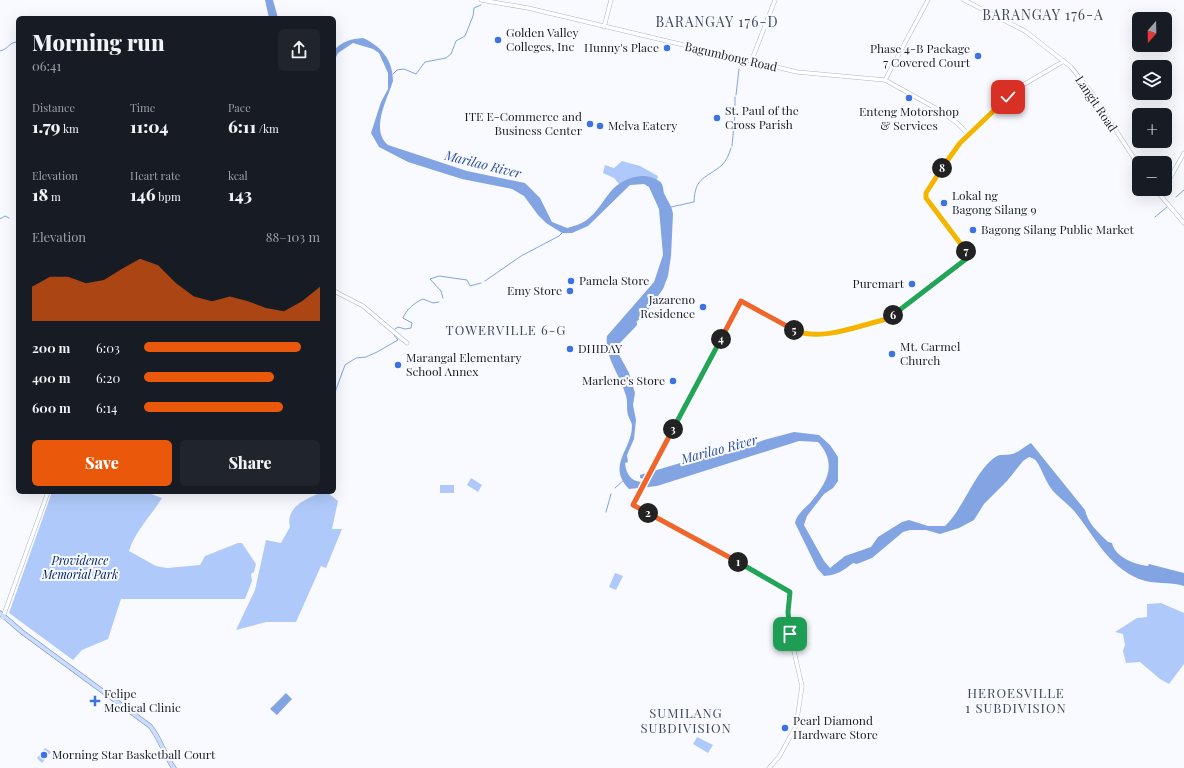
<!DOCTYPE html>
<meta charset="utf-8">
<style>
body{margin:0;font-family:"Playfair Display",serif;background:#20242c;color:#f1f3f6;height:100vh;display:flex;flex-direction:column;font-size:15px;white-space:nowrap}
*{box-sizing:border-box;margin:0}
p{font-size:13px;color:#9ea1a6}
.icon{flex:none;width:22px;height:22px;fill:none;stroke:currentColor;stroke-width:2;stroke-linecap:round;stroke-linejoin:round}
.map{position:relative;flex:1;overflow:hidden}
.details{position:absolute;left:16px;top:16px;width:320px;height:478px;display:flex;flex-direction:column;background:#171b24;border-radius:6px;box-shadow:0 4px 16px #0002}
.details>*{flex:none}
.needle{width:26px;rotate:200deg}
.buttons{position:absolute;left:1132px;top:12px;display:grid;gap:8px}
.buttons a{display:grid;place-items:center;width:40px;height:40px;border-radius:6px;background:#171b24;box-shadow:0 4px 16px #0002;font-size:20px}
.pin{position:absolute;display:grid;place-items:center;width:34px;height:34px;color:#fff;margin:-17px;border-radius:8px;box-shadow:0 2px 6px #0006}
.km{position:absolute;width:20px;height:20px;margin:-10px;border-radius:50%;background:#222;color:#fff;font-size:11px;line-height:20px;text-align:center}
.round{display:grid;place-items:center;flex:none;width:42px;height:42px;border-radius:6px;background:#20242c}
.head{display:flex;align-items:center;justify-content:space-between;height:68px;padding:0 16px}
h1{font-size:22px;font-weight:800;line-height:30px}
.stats{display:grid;grid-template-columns:repeat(3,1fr);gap:6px;height:68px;padding:4px 16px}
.stats div{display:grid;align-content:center}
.stats b{font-size:17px;font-weight:800}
.stats small{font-size:11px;font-weight:400}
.stats p{font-size:11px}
.chart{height:112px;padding:8px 16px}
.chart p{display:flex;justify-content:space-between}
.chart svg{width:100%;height:72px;margin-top:4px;fill:#ea580c;opacity:.7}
.action{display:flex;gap:8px;margin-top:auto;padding:8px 16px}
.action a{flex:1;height:46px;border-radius:6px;background:#ea580c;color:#fff;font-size:16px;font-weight:800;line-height:46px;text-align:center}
.action a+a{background:#20242c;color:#f1f3f6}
ul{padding:0 16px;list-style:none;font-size:13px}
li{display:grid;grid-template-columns:64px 48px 1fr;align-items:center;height:30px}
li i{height:10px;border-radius:5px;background:#ea580c}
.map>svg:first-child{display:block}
.green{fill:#afcafa}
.water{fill:#83a4e2}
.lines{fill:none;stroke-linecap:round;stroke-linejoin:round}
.stream{stroke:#83a4e2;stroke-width:1}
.river{stroke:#83a4e2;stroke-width:6}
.secondary-casing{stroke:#aab6cb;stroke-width:4.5}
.primary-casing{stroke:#778db3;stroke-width:5}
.secondary{stroke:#fff;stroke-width:3.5}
.primary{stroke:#cbddff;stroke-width:4}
.split-1-casing{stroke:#fff;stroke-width:8}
.split-2-casing{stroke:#fff;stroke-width:8}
.split-3-casing{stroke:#fff;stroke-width:8}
.split-4-casing{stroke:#fff;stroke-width:8}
.split-5-casing{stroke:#fff;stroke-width:8}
.split-6-casing{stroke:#fff;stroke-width:8}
.split-7-casing{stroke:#fff;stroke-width:8}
.split-8-casing{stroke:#fff;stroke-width:8}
.split-9-casing{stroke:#fff;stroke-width:8}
.split-1{stroke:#22a559;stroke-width:5}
.split-2{stroke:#f0652b;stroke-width:5}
.split-3{stroke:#f0652b;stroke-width:5}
.split-4{stroke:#22a559;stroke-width:5}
.split-5{stroke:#f0652b;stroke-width:5}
.split-6{stroke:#f5b400;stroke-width:5}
.split-7{stroke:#22a559;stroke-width:5}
.split-8{stroke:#f5b400;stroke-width:5}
.split-9{stroke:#f5b400;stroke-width:5}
.poi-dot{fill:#3c73e3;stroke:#f8faff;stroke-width:1.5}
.labels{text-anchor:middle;stroke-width:4;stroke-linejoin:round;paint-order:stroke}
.poi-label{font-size:12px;fill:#1b2027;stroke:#f8faff;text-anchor:start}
.street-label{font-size:12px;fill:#1b2027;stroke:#f8faff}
.park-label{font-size:12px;font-style:italic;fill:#05266c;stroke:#f8faff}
.water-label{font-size:13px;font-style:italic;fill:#2a4e98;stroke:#f8faff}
.neighbourhood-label{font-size:13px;letter-spacing:1px;fill:#40495b;stroke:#f8faff}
.quarter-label{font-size:14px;letter-spacing:1px;fill:#40495b;stroke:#f8faff}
</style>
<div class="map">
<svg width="1184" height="768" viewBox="0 0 1184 768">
<rect width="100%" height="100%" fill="#f8faff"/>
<path class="green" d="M 622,161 L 640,166 L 658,176 L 657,180 C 644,173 632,178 619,184 L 614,178 L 603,173 L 605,165 L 614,168 Z
M 471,478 L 482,485 L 478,492 L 467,485 Z
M 440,485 L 454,485 L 454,493 L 440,493 Z
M 52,492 L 146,492 L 162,498 C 151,516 135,531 129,551 L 156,566 L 167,568 L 200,565 L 205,556 L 238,543 L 242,543 L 256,564 L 254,572 L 251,574 L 252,581 L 245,599 L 121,599 L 108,639 L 82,650 L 73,660 L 9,613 Z
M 320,493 L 328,493 L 338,501 L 332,529 L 342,529 L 326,568 L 321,566 L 296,622 L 266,622 L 236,630 L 255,590 L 266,540 L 281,543 L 290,527 C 285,508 305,499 320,493 Z
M 615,573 L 623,576 L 616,590 L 609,587 Z
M 1161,603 L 1184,613 L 1184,664 L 1169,684 L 1160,679 L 1140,662 L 1126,663 L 1123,651 L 1125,645 L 1123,634 L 1115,632 L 1137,618 L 1147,617 L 1147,604 Z
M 697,737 L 713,745 L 708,753 L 693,744 Z
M 45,748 L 51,752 L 42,763 L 37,758 Z"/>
<path class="water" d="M 265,0 L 273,0 L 278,18 L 269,18 Z
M 363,38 C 381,46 393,60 393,81 C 387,100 370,130 388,145 L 467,171 L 525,183 L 540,198 L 552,222 L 567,228 C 574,226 583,224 589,218 C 599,210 605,197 614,188 C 625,177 646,171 659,181 C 665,185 662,191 665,195 C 668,202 672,206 673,214 L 671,256 L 668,276 L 663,289 L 646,313 L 620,337 L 616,343 L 616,349 L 629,373 L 635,393 L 633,405 L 636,420 L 634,439 L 627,455 L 628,462 L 625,463 C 626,474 631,481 641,482 L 643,479 L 640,478 L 640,475 L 687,461 L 731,453 L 764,440 L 794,432 L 819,435 L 830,445 L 838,457 L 838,481 L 833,488 L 824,494 L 807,516 L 804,525 L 824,561 L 830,568 L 845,556 L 871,547 L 878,537 L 902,522 L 909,520 L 928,526 L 945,526 C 964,508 974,473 994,458 C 1000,453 1005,456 1012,454 C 1018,453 1025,446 1031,443 L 1085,510 C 1088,524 1099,533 1108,542 L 1112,543 C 1115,558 1137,565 1148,566 L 1149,564 L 1184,573 L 1184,586 C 1169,581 1154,585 1139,579 C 1107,565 1095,537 1075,512 C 1069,505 1063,501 1057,495 C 1046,485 1044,473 1037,462 C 1035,459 1032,458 1029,457 L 1023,461 L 1007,481 L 984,504 L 974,520 L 959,528 L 940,534 L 926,530 L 910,530 L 903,532 L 872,558 L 857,564 L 853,563 C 843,571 837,575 824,576 L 817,568 L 795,523 C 797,514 804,509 810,503 C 827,483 838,464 818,442 L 799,441 L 657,486 L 629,489 C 606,465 632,450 632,426 C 632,422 629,419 628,415 C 626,409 628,402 626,396 C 621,376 604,357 607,336 L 654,282 L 663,255 L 659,209 L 649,187 L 644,184 L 630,185 L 588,226 L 572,233 L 562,233 L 546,223 L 538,215 L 524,196 L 512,189 L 462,179 L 408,162 L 379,147 L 371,133 L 381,102 L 388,89 L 388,73 L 379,53 L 373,49 L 353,43 L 338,53 L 334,61 L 334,50 C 343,41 351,39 363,38 Z
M 286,693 L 292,699 L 277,715 L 270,709 Z"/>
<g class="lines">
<path class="stream" d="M 0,51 C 7,50 9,43 16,42 L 18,45
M 393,74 L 397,70 L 404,69 L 416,74 L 425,62 L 446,58 L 451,54 L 456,41 L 465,36 L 473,16 L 474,8 L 481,5
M 736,95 L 739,69
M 735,111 L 735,97
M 732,146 L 735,114
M 1176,197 L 1184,190
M 671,207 L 694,202 C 695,176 706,179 722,165 C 727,160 729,154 731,148
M 1155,217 L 1167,207
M 0,219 L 5,216 L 9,218
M 485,281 L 521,256 L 559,236 L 563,232
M 443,298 L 441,291 L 430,279 L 439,276 L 467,280 L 470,286 L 481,283
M 395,329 L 398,327 L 405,329 L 411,328 L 412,323 L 403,318 C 406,310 415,302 423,299 L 433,303 L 439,302
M 334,395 L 345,365 L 356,358 L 366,357 L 377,352 L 398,340 L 394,335
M 615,488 L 625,479
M 606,512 L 611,494"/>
<path class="river" d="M 613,346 L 634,324"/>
<g class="secondary-casing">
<path id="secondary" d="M 481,0 L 528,8 L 797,72 L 885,80 L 939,110 L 957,123 L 969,135
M 964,0 L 1025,31 L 1071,67 L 1091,92 L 1139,166
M 604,27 L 611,0
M 751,62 L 775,0
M 885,80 L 928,0
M 1165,187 L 1184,153
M 1155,189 L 1184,223
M 1160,195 L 1164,189
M 334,291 L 363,306 L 407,343
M 3,617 L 48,492
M 769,768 L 779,757 L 796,726 L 802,686 L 790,634 L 788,612 L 790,592 L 633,505 L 741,301 L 800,333 C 823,340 860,325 883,320 L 892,316 L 970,256 L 927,201 L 926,193 L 960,143 L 1016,89 L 1064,61"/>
</g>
<g class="primary-casing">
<path id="primary" d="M 0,613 L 22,632 L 150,726 C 161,739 164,755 174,768"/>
</g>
<use href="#secondary" class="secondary"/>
<use href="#primary" class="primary"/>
</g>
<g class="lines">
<g class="split-1-casing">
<path id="split-1" d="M 738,562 L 790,592 L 788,612 L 790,634"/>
</g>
<g class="split-2-casing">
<path id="split-2" d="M 648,513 L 738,562"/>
</g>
<g class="split-3-casing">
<path id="split-3" d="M 648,513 L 633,505 L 673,429"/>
</g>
<g class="split-4-casing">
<path id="split-4" d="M 673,429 L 721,339"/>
</g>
<g class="split-5-casing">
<path id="split-5" d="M 721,339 L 741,301 L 794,330"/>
</g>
<g class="split-6-casing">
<path id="split-6" d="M 794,330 C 819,342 858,326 883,320 L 893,315"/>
</g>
<g class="split-7-casing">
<path id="split-7" d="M 893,315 L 970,256 L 966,251"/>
</g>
<g class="split-8-casing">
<path id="split-8" d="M 942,168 L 926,193 L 926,198 L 966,251"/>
</g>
<g class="split-9-casing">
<path id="split-9" d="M 942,168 L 960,143 L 1008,97"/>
</g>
<use href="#split-1" class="split-1"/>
<use href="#split-2" class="split-2"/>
<use href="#split-3" class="split-3"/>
<use href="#split-4" class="split-4"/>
<use href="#split-5" class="split-5"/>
<use href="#split-6" class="split-6"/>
<use href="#split-7" class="split-7"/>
<use href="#split-8" class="split-8"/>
<use href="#split-9" class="split-9"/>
</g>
<g class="poi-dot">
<circle cx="498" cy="40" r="4"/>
<circle cx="667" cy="48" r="4"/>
<circle cx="978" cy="56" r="4"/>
<circle cx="909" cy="98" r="4"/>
<circle cx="717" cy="118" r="4"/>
<circle cx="590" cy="124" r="4"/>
<circle cx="600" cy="126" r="4"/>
<circle cx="944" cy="203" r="4"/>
<circle cx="973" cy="230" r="4"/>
<circle cx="571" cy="281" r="4"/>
<circle cx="912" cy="284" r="4"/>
<circle cx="570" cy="291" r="4"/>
<circle cx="703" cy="307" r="4"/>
<circle cx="570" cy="349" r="4"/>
<circle cx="892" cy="354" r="4"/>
<circle cx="398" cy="365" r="4"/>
<circle cx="673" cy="381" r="4"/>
<path d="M93 695h4v4h4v4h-4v4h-4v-4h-4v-4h4z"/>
<circle cx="785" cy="728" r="4"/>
<circle cx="44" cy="755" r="4"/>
</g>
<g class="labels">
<g class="poi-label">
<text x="506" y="37">Golden Valley<tspan x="506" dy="14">Colleges, Inc</tspan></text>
<text x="659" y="52" text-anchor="end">Hunny's Place</text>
<text x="970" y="53" text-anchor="end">Phase 4-B Package<tspan x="970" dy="14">7 Covered Court</tspan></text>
<text x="725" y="115">St. Paul of the<tspan x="725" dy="14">Cross Parish</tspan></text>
<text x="909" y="116" text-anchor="middle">Enteng Motorshop<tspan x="909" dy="14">&amp; Services</tspan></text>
<text x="582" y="121" text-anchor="end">ITE E-Commerce and<tspan x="582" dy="14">Business Center</tspan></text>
<text x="608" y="130">Melva Eatery</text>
<text x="952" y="200">Lokal ng<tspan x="952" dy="14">Bagong Silang 9</tspan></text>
<text x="981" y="234">Bagong Silang Public Market</text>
<text x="579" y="285">Pamela Store</text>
<text x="904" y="288" text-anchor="end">Puremart</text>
<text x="562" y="295" text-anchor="end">Emy Store</text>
<text x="695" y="304" text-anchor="end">Jazareno<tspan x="695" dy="14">Residence</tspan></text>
<text x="900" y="351">Mt. Carmel<tspan x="900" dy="14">Church</tspan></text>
<text x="578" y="353">DHIDAY</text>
<text x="406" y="362">Marangal Elementary<tspan x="406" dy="14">School Annex</tspan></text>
<text x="665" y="385" text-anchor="end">Marlene's Store</text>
<text x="104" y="698">Felipe<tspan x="104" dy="14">Medical Clinic</tspan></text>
<text x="793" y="725">Pearl Diamond<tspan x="793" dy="14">Hardware Store</tspan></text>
<text x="52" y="759">Morning Star Basketball Court</text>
</g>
<g class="street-label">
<text transform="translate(731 57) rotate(13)" y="4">Bagumbong Road</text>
<text transform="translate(1096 104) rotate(56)" y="4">Langit Road</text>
</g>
<g class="park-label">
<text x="80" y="565">Providence<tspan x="80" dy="14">Memorial Park</tspan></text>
</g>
<g class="water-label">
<text transform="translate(483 164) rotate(14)" y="5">Marilao River</text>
<text transform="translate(719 449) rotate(-15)" y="5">Marilao River</text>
</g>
<g class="neighbourhood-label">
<text x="506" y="335">TOWERVILLE 6-G</text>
<text x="1016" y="698">HEROESVILLE<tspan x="1016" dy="15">1 SUBDIVISION</tspan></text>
<text x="686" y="718">SUMILANG<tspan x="686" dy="15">SUBDIVISION</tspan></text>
</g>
<g class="quarter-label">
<text x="1043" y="20">BARANGAY 176-A</text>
<text x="717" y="27">BARANGAY 176-D</text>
</g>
</g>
</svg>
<div class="buttons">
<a><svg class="needle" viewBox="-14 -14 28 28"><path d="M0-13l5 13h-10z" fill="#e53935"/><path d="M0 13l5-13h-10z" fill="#9ea1a6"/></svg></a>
<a><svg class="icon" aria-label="layers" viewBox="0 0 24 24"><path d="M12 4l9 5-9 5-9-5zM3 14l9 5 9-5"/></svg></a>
<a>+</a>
<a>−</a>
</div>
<div class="pin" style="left:790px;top:634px;background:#1e9e55"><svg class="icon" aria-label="arrive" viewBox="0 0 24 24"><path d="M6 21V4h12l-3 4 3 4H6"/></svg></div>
<div class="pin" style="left:1008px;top:97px;background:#d93025"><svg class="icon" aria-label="check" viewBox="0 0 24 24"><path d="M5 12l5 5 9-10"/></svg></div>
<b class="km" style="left:738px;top:562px">1</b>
<b class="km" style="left:648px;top:513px">2</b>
<b class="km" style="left:673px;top:429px">3</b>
<b class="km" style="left:721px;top:339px">4</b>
<b class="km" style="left:794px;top:330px">5</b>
<b class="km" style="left:893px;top:315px">6</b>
<b class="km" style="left:966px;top:251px">7</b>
<b class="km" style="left:942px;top:168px">8</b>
<section class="details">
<div class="head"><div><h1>Morning run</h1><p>06:41</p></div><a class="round"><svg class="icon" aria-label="share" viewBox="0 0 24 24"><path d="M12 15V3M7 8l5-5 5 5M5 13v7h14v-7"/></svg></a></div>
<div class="stats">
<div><p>Distance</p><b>1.79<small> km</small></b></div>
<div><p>Time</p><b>11:04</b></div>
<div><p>Pace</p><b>6:11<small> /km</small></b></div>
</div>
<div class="stats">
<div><p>Elevation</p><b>18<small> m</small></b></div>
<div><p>Heart rate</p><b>146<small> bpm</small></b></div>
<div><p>kcal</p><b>143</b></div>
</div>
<div class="chart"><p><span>Elevation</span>88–103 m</p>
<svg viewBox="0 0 160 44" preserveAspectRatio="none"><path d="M0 44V23L10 17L20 17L30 21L40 19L50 12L60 6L70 10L80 21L90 29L100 32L110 29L120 32L130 36L140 38L150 32L160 23V44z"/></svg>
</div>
<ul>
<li><b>200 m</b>6:03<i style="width:89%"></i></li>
<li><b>400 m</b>6:20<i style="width:74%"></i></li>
<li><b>600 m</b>6:14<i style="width:79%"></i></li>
</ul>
<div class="action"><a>Save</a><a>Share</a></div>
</section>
</div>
